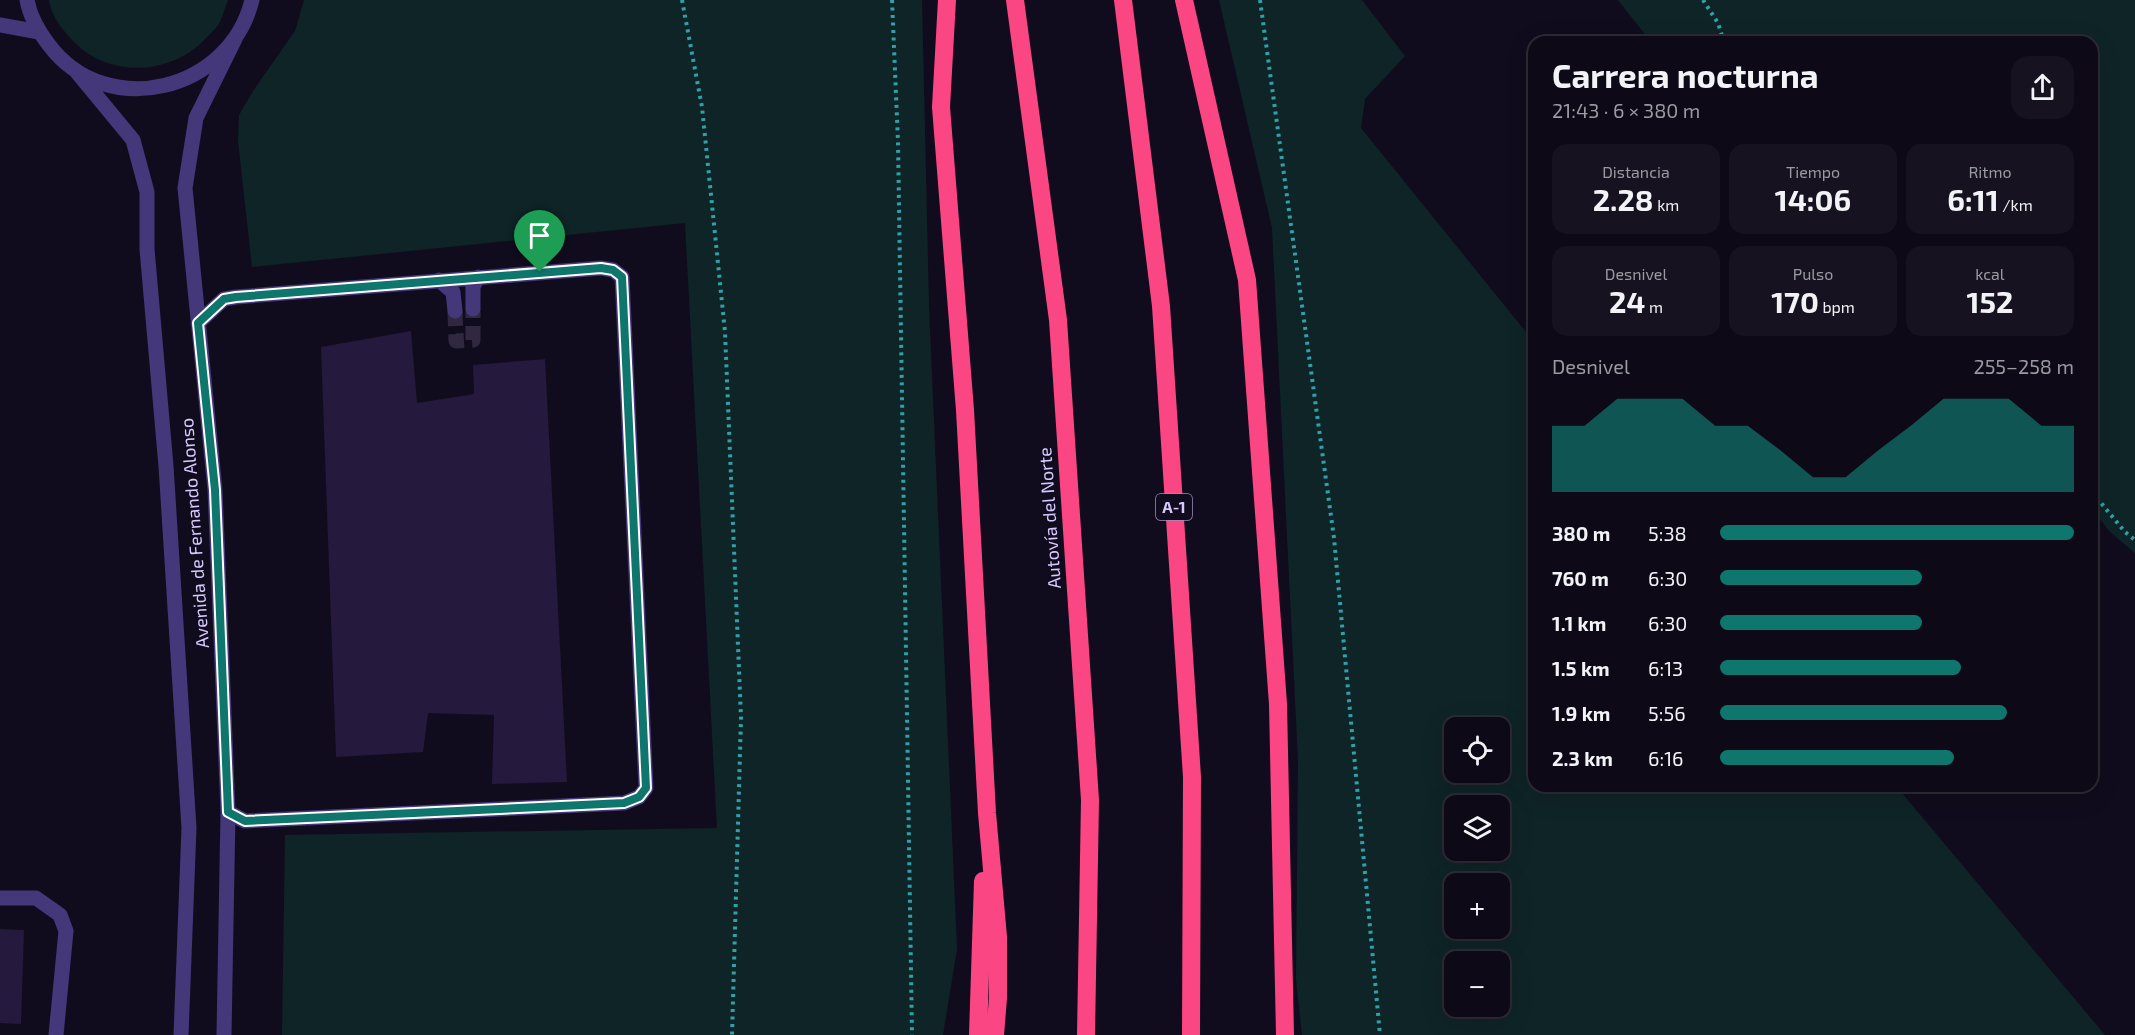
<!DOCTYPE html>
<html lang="es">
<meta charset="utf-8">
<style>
body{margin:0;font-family:"Exo 2",sans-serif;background:#16121f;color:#f1f3f6;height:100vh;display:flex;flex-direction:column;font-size:22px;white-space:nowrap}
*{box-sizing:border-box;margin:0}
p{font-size:20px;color:#9a9aa1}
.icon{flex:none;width:33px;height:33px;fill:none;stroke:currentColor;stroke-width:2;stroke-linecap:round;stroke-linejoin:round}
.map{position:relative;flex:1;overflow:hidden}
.sheet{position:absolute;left:1528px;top:36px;width:570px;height:756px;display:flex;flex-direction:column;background:#0d0916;border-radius:18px;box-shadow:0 6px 24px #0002,0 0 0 2px #2d2a35}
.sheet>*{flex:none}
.tools{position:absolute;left:1444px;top:717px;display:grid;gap:12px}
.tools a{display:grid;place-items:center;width:66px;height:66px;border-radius:12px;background:#0d0916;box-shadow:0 6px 24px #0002,0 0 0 2px #2d2a35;font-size:30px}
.pin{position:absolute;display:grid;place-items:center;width:51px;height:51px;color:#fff;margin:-62px -26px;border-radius:50% 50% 50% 0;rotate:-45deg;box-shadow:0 0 6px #0007}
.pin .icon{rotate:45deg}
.round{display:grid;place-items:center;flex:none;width:63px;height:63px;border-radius:18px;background:#16121f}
.head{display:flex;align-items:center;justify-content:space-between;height:102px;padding:0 24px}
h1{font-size:33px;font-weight:700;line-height:45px}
.figures{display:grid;grid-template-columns:repeat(3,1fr);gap:9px;height:102px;padding:6px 24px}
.figures div{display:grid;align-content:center;border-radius:15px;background:#16121f;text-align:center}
.figures b{font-size:30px;font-weight:700}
.figures small{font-size:16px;font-weight:400}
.figures p{font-size:16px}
.chart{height:168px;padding:12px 24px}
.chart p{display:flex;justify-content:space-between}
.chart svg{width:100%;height:108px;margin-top:6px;fill:#0f766e;opacity:.7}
ul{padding:0 24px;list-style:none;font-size:20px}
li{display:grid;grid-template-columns:96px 72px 1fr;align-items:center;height:45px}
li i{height:15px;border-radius:8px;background:#0f766e}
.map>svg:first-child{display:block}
.green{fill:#0f2427;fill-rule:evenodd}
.building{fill:#25193d}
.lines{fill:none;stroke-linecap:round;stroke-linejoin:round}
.minor-tunnel{stroke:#2f283f;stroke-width:15;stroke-dasharray:15 8;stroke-linecap:butt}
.path{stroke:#30a1ab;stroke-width:4;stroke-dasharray:3 4.5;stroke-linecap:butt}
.minor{stroke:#44387b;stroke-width:15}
.highway{stroke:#fa4783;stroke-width:18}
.route-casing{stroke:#fff;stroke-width:12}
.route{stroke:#0f766e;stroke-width:8}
.labels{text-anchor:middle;stroke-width:4.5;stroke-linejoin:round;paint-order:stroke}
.shield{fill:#110c1d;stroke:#9c90ba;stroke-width:1.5}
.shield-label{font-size:16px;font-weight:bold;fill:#d7c9fe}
.street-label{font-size:18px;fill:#d7c9fe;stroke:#110c1d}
</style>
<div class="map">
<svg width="2135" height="1035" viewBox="0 0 2135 1035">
<rect width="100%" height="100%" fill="#110c1d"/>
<path class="green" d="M 49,0 L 228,0 C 225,7 223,15 220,22 C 217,27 212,32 208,36 C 174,75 112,79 75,43 C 64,32 51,16 49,0 Z
M 304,0 L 922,0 L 929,307 L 957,949 L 943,1035 L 282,1035 L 285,835 L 717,828 L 685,223 L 252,267 L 238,141 L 239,115 L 253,91 L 295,31 Z
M 1219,0 L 1362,0 L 1405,56 L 1365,99 L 1361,128 L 1534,342 L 1534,786 L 1896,786 L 2105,1035 L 1302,1035 L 1296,979 L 1298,761 L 1272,228 ZM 1455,728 L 1500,728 L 1500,772 L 1455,772 ZM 1455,806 L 1500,806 L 1500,850 L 1455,850 ZM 1455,884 L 1500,884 L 1500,928 L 1455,928 ZM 1455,962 L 1500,962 L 1500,1006 L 1455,1006 Z
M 1618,0 L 2135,0 L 2135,553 L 2110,532 L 2093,510 L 2092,42 L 1651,42 Z"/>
<path class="building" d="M 411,331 L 417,403 L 474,394 L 473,365 L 545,359 L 567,782 L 492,784 L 494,715 L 428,713 L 423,752 L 336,757 L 321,347 Z
M 0,929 L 24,930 L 21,1024 L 0,1023 Z"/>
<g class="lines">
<path class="minor-tunnel" d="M 455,311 L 456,341 L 473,340 L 473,309"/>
<path class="path" d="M 682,0 L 702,107 L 725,332 L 741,718 L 732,1035
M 892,0 L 898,142 L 912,1035
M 1260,0 L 1334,538 L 1380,1035
M 1703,0 L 1718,23 L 1724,42
M 2092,492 L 2125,532 L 2135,540"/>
<path class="minor" d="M 27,0 C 30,17 39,32 49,45 C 107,122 230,91 252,0
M 0,25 L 39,32
M 76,71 L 133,140 L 147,192 L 147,249 L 166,466 L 189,828 L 181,1035
M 439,280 L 453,292 L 455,311
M 473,309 L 473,287 L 478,277
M 198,323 L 224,299 L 236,297 L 601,268 L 613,270 L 622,277 L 646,788 L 639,797 L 624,803 L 245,821 L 228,812
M 0,898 L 36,898 L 60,915 L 66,931 L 56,1035
M 224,1035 L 228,812 L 215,490 L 185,188 L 196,118 L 235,39"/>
<path class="highway" d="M 947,0 L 941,107 L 965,410 L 987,813 L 998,937 L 998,998 L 995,1035
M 1015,0 L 1058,320 L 1090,800 L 1086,1035
M 1123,0 L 1161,306 L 1192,777 L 1191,1035
M 1184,0 L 1247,280 L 1278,704 L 1285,1035
M 978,1035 L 983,881"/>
</g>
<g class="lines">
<g class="route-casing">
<path id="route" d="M 601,268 L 613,270 L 622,277 L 646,788 L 639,797 L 624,803 L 245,821 L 228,812 L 215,490 L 198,323 L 224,299 L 236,297 Z"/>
</g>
<use href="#route" class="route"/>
</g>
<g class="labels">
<rect class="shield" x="1156" y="494" width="36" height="26" rx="4.5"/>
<g class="shield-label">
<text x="1174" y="513">A-1</text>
</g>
<g class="street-label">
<text transform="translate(1050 518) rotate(-94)" y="6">Autovía del Norte</text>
<text transform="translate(195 533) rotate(-94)" y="6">Avenida de Fernando Alonso</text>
</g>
</g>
</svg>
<div class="tools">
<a><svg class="icon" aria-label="locate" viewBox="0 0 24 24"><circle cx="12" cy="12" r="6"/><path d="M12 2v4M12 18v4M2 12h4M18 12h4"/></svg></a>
<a><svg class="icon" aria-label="layers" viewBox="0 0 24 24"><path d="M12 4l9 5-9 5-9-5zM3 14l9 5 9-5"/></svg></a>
<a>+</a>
<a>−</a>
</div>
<div class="pin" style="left:540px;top:272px;background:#1e9e55"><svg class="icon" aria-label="arrive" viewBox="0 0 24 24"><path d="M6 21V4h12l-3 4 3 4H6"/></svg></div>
<section class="sheet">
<div class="head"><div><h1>Carrera nocturna</h1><p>21:43 · 6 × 380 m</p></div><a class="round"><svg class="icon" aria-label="share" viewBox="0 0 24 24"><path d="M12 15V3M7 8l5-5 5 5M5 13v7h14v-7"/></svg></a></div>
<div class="figures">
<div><p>Distancia</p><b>2.28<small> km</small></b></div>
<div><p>Tiempo</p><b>14:06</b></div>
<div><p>Ritmo</p><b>6:11<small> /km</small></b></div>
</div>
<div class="figures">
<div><p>Desnivel</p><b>24<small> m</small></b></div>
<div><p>Pulso</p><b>170<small> bpm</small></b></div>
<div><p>kcal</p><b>152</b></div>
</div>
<div class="chart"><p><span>Desnivel</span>255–258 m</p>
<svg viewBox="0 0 160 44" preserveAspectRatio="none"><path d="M0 44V17L10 17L20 6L30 6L40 6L50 17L60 17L70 27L80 38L90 38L100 27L110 17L120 6L130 6L140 6L150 17L160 17V44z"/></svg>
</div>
<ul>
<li><b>380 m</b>5:38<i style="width:100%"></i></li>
<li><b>760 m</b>6:30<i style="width:57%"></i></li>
<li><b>1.1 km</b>6:30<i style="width:57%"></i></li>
<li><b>1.5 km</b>6:13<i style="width:68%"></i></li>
<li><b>1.9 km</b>5:56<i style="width:81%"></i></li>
<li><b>2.3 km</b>6:16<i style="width:66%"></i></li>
</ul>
</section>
</div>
